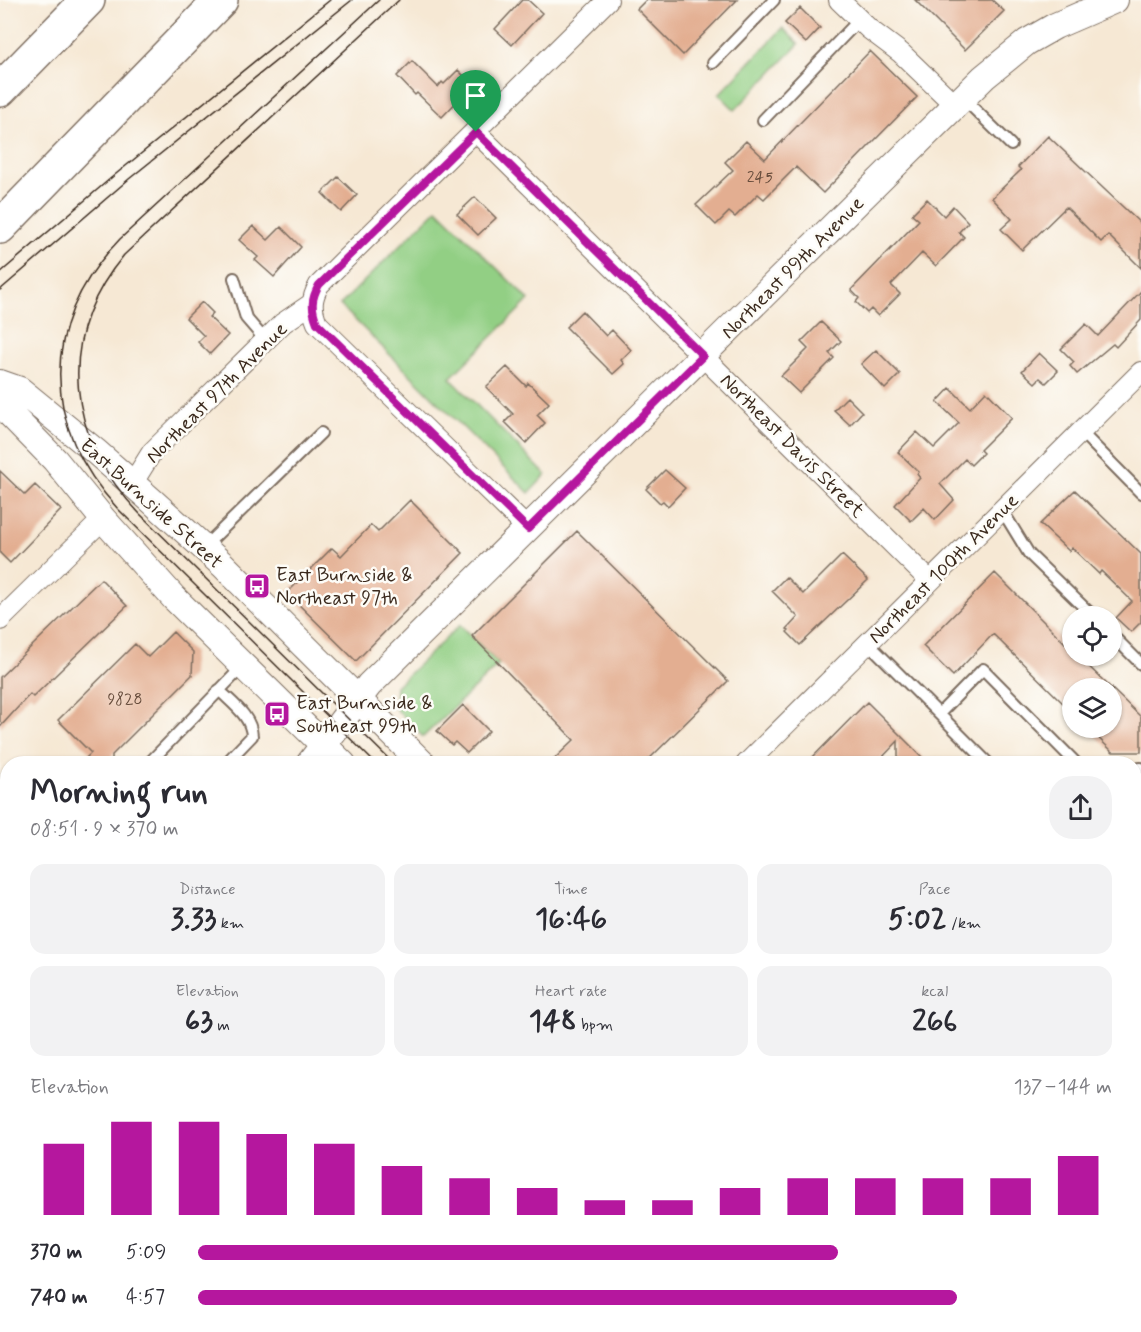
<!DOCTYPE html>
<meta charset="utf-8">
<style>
body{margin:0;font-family:Mynerve,sans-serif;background:#f2f2f3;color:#2b2b33;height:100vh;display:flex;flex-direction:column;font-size:22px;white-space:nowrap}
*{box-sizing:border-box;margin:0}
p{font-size:20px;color:#7c7c81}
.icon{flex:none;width:33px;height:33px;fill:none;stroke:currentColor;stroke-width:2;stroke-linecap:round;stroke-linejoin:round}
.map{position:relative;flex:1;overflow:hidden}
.side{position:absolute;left:0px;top:756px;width:1142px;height:576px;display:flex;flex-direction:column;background:#fff;border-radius:24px 24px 0 0;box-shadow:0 2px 4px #0004}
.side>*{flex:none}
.tools{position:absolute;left:1062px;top:606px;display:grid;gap:12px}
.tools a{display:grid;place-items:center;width:60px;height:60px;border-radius:50%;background:#fff;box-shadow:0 2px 4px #0004;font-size:30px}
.pin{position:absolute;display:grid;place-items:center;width:51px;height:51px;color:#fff;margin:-62px -26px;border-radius:50% 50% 50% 0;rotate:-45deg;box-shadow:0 0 6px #0007}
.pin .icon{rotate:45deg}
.round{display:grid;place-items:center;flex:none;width:63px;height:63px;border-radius:24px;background:#f2f2f3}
.overview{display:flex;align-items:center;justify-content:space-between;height:102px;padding:0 30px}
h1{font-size:33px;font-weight:700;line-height:45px}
.stats{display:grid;grid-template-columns:repeat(3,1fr);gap:9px;height:102px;padding:6px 30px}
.stats div{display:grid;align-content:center;border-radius:15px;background:#f2f2f3;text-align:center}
.stats b{font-size:30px;font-weight:700}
.stats small{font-size:16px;font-weight:400}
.stats p{font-size:16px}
.chart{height:168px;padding:12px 30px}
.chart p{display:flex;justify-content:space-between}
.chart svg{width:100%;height:108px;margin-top:6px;stroke:#b5179e;stroke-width:6}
ul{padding:0 30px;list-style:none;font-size:20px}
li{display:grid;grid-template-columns:96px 72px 1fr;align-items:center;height:45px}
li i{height:15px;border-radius:8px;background:#b5179e}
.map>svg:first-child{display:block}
.green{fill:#92cf84;stroke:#667c51;stroke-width:1.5}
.building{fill:#e3ae91}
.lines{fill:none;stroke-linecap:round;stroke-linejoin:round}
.service-casing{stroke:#7c6c5e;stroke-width:14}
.minor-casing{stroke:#7c6c5e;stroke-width:22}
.tertiary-casing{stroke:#7c6c5e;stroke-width:28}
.secondary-casing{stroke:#7c6c5e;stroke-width:32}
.motorway-casing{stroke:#7c6c5e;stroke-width:36}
.service{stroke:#fff;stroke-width:10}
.minor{stroke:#fff;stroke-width:20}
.tertiary{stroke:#fff;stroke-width:26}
.secondary{stroke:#fff;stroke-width:28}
.motorway{stroke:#fff;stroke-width:33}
.tram{stroke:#3b2a1e;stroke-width:1.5}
.route-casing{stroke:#fff;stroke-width:12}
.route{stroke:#b5179e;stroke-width:8}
.labels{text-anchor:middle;stroke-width:5;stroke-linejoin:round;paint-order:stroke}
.number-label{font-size:16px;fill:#654b3b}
.street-label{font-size:20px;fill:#3b2a1e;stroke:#fdfcf7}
.poi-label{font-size:20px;fill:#3b2a1e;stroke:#fdfcf7;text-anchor:start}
</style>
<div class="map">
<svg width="1141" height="1332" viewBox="0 0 1141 1332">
<rect width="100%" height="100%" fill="#fdfcf7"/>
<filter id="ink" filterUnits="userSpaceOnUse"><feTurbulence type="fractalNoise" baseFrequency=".0167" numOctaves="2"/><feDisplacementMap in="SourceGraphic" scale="12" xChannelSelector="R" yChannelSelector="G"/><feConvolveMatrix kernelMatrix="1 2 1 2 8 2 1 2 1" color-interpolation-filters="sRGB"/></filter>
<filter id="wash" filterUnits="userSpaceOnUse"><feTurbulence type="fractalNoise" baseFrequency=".008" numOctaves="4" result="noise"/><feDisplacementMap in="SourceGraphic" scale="24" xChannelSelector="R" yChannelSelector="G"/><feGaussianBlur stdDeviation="1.35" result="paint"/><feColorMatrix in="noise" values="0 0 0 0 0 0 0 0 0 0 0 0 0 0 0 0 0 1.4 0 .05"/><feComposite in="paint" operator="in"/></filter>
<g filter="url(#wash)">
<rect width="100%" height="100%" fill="#f6e8d4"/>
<path class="green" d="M 783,28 L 799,44 L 735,110 L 719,94 Z
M 437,209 L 529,300 L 450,378 L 546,475 L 529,493 L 340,305 Z
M 460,625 L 499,664 L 423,737 L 395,708 L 396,686 Z"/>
<g id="blocks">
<path class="building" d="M 522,0 L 528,0 L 542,13 L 512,45 L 495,29 Z
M 646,0 L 737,0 L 683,55 L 637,9 Z
M 915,0 L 992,0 L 1004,11 L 965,50 Z
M 800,8 L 820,28 L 806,43 L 785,23 Z
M 870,51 L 917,97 L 823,193 L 796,167 L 764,199 L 758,194 L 735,217 L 729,212 L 716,225 L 696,205 L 733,170 L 725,162 L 746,141 L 765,159 Z
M 412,61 L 438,87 L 442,82 L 444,84 L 458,70 L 473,85 L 442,117 L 417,93 L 415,95 L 397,76 Z
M 1048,136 L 1141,224 L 1141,268 L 1108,235 L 1101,242 L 1066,207 L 1022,250 L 1001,229 L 1012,219 L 992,198 L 1021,170 L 1018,167 Z
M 338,177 L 357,195 L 341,212 L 322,193 Z
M 475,197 L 496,218 L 478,235 L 457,214 Z
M 927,199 L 944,216 L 953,206 L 968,222 L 959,232 L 964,237 L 936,266 L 922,253 L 891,285 L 900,294 L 878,316 L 871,309 L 867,313 L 856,302 L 859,298 L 851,290 L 919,220 L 912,214 Z
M 253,226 L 268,240 L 281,227 L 301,247 L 274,277 L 255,260 L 258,257 L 239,240 Z
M 1141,291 L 1141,320 L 1116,347 L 1113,344 L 1077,374 L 1070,366 L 1074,362 L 1061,349 L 1086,324 L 1098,336 Z
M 202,302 L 213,313 L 209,317 L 228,335 L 210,354 L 198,342 L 204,336 L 186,318 Z
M 582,311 L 606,336 L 612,330 L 631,350 L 621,360 L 624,364 L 613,374 L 566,327 Z
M 821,322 L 841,341 L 829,353 L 834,358 L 799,393 L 781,376 L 808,349 L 801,342 Z
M 876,350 L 900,374 L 885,389 L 861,364 Z
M 1039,353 L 1058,371 L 1046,383 L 1040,378 L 1035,383 L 1022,371 Z
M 507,367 L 526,386 L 528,383 L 549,403 L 537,415 L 545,423 L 526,443 L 505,422 L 513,414 L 486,387 Z
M 950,388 L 970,408 L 986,391 L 1012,418 L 980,450 L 983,453 L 971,465 L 965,459 L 940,484 L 954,500 L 935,520 L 924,508 L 911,521 L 895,505 L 920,478 L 917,474 L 919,472 L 898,452 L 917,432 L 934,448 L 959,423 L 937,402 Z
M 847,397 L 862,412 L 850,425 L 834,410 Z
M 665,470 L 685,488 L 668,506 L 663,501 L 660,503 L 646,489 Z
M 0,471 L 25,495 L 35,485 L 61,510 L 10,563 L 0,553 Z
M 1075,490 L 1141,554 L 1141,622 L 1131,632 L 1116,618 L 1132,601 L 1101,571 L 1099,574 L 1072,548 L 1069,551 L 1040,524 Z
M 410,500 L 463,553 L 356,661 L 287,593 L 332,548 L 341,556 L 371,525 L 378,532 Z
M 577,531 L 728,681 L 644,764 L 549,764 L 574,740 L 472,636 Z
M 842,555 L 868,580 L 800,645 L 787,632 L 789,630 L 787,629 L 798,617 L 772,591 L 786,577 L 803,594 Z
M 995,573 L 1072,650 L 1072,656 L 1078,656 L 1141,717 L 1141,752 L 1113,752 L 1088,728 L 1112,728 L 1112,688 L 1072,688 L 1072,712 L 993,634 L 953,676 L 923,646 Z
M 101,579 L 127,606 L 33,697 L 30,694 L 0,727 L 0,677 Z
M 173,632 L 193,652 L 192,675 L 112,755 L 112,764 L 80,764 L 91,753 L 58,720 L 135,644 L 148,657 Z
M 867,702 L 929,764 L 898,764 L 898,741 L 876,764 L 806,764 Z
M 463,705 L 489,731 L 467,753 L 455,742 L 452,745 L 437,731 Z"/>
</g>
</g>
<g filter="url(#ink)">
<use href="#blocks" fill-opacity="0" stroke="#7c6c5e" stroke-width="1.5"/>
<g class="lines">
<g class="service-casing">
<path id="service" d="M 713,63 L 774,0
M 963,98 L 1011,145
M 763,120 L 859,20
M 234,278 L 246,318 L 265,340
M 1081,432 L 1141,493
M 1002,510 L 1029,554 L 1093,616
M 203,548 L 321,433
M 1112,635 L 1141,664
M 868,643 L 989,764
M 219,690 C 233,704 251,716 252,736 L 225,764
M 939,714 L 983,669 L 1077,764
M 148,764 L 243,666
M 1134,769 L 1141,768
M 1134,988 L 1141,995
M 1134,1044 L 1141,1051
M 1134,1122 L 1141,1130
M 1134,1163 L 1141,1160
M 197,1324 L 205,1332
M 861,1324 L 868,1332"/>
</g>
<g class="minor-casing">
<path id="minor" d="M 839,0 L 869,29 L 901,53 L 955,105
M 476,132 L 930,581
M 132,484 L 152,452 L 283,323 L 311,304
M 528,529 L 317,323 C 311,308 311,299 319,285 L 608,0
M 0,620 L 103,519
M 746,764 L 1141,372
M 0,822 L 8,830
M 0,1128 L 8,1135
M 508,1324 L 516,1332"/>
</g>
<g class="tertiary-casing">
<path id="tertiary" d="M 0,383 L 20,390 L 95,451 L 152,501 L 223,565 L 423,764
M 0,393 L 10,414 L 55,460 L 103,519 L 174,598 L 343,764
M 309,764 L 369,685 L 984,77 L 1027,42 L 1055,26 L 1115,0
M 0,1075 L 8,1067
M 910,1324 L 918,1332
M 998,1324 L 1005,1332"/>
</g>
<g class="secondary-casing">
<path id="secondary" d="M 1134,1241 L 1141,1234
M 1042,1332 L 1050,1324"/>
</g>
<g class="motorway-casing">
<path id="motorway" d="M 0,90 L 88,0
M 0,227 L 221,0"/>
</g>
<use href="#service" class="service"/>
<use href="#minor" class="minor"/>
<use href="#tertiary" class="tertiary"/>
<use href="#secondary" class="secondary"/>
<use href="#motorway" class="motorway"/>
<path class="tram" d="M 0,273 L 111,178 L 330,0
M 0,290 L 129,179 L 352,0
M 376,764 L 118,509 C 40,425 40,322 120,239 L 379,0
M 394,764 L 140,514 C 67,438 54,339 124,255 L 399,0
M 945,1324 L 953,1332
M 964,1324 L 971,1332"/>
</g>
</g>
<g class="lines" filter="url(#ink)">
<g class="route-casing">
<path id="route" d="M 476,132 L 703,356 L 528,529 L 317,323 C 311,308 311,299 319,285 Z"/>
</g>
<use href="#route" class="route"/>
</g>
<defs>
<g id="bus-square" transform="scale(1.35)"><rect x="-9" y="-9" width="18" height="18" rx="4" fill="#b5179e" stroke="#fdfcf7"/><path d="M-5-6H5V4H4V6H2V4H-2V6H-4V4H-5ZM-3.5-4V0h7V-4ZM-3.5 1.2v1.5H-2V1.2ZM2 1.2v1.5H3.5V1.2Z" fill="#fff"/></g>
</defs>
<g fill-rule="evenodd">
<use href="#bus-square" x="257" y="586"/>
<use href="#bus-square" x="277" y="714"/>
</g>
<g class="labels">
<g class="number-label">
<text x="760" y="182">245</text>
<text x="125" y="704">9828</text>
</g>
<g class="street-label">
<text transform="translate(792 267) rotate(-45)" y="7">Northeast 99th Avenue</text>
<text transform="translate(216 392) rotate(-45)" y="7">Northeast 97th Avenue</text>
<text transform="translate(793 445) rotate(45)" y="7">Northeast Davis Street</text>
<text transform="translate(152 503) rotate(42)" y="7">East Burnside Street</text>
<text transform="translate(943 568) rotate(-45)" y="7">Northeast 100th Avenue</text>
</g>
<g class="poi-label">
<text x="276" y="581">East Burnside &amp;<tspan x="276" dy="23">Northeast 97th</tspan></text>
<text x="296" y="709">East Burnside &amp;<tspan x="296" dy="23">Southeast 99th</tspan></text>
</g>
</g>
</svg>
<div class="tools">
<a><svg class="icon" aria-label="locate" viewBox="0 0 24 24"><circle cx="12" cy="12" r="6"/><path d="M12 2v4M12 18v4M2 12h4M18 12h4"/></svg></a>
<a><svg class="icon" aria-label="layers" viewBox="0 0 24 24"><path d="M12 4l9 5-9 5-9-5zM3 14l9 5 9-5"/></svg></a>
</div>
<div class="pin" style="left:476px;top:132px;background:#1e9e55"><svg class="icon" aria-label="arrive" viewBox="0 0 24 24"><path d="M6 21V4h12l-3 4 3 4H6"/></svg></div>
<section class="side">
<div class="overview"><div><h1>Morning run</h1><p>08:51 · 9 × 370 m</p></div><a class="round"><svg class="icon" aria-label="share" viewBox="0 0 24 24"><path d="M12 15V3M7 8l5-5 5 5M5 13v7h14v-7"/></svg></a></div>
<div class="stats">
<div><p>Distance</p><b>3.33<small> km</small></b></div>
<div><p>Time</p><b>16:46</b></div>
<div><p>Pace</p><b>5:02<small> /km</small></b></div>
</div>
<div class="stats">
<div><p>Elevation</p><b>63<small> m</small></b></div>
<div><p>Heart rate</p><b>148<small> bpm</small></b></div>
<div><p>kcal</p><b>266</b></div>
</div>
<div class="chart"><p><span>Elevation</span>137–144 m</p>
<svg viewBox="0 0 160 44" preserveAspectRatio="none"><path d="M5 44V15M15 44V6M25 44V6M35 44V11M45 44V15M55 44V24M65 44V29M75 44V33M85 44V38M95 44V38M105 44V33M115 44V29M125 44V29M135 44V29M145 44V29M155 44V20"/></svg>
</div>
<ul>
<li><b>370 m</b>5:09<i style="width:70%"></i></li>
<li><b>740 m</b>4:57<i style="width:83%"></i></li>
</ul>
</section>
</div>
